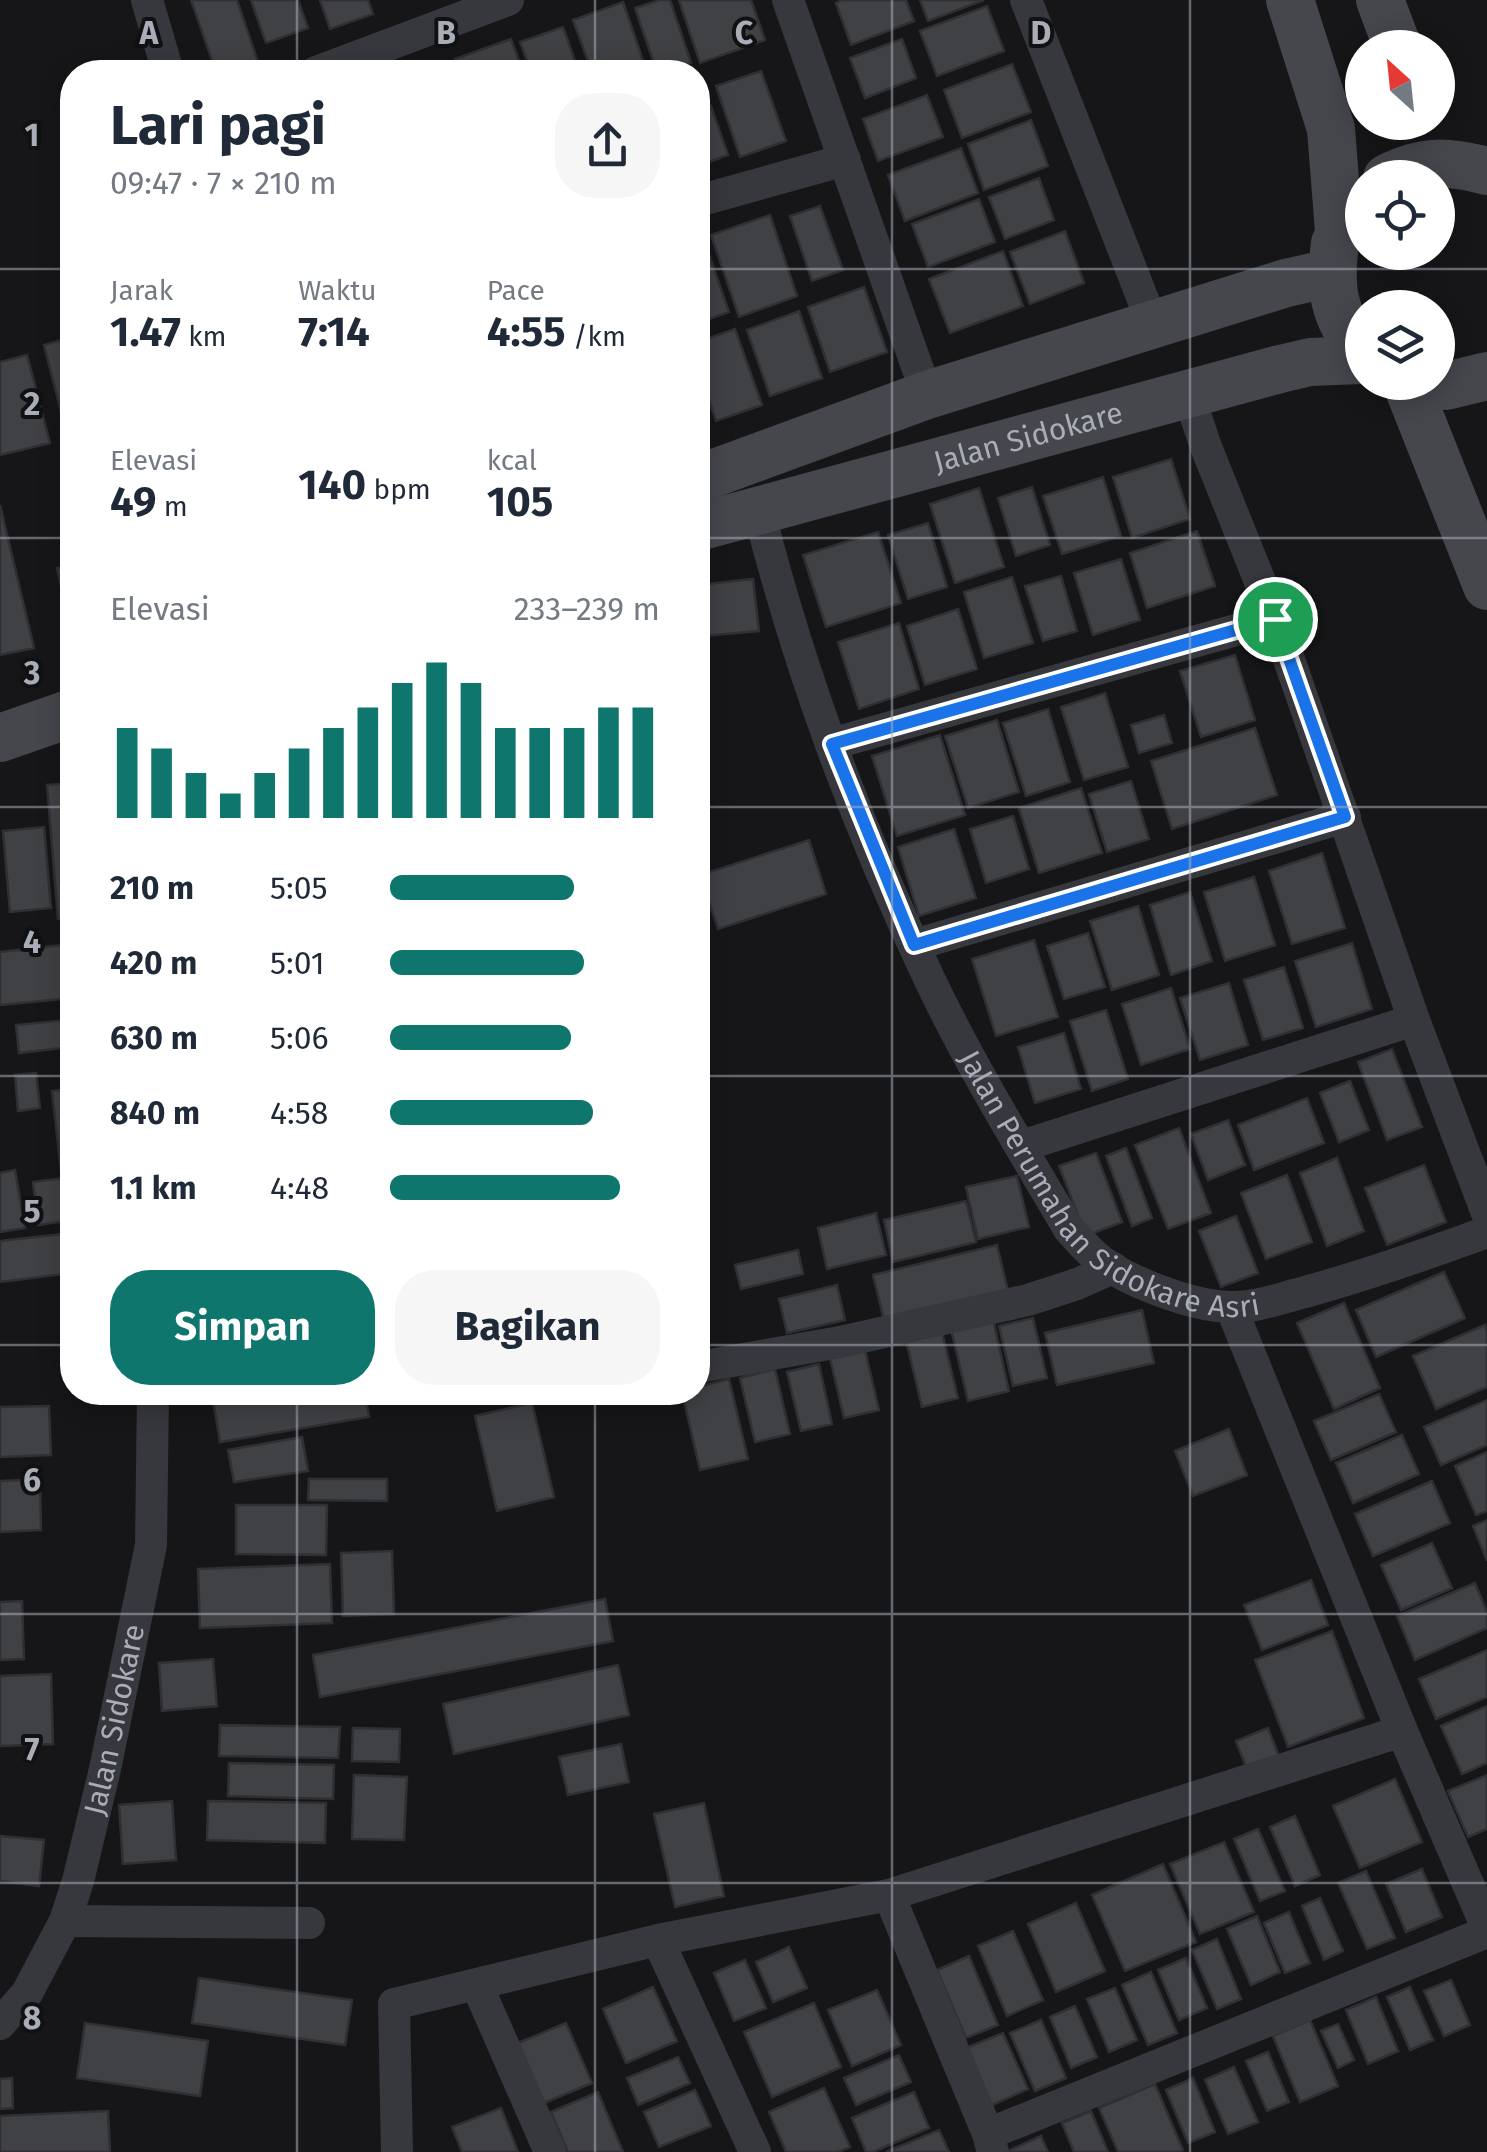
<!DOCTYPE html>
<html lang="id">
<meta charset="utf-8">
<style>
body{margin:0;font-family:"Fira Sans",sans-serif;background:#f6f6f7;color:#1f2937;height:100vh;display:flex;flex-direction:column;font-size:38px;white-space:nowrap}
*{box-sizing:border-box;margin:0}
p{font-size:32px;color:#747a83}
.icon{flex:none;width:55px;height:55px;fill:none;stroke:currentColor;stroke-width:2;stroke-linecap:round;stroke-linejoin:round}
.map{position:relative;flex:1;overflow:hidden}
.details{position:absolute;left:60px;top:60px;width:650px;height:1345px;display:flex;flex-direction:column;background:#fff;border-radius:40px;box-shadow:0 5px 25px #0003}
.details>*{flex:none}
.needle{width:65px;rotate:333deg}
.controls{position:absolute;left:1345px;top:30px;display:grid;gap:20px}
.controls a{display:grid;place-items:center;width:110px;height:110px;border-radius:50%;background:#fff;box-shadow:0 5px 25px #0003;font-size:50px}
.pin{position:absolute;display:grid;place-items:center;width:85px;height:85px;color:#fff;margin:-42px;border:5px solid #fff;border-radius:50%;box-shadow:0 2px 10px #0007}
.round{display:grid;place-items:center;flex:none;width:105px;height:105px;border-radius:40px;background:#f6f6f7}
.overview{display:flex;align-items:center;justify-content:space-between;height:170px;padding:0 50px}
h1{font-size:55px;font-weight:700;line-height:75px}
.stats{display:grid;grid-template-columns:repeat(3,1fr);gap:15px;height:170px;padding:10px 50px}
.stats div{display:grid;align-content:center}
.stats b{font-size:42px;font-weight:700}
.stats small{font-size:28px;font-weight:400}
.stats p{font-size:28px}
.chart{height:280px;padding:20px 50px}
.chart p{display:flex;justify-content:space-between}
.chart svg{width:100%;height:180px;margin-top:10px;stroke:#0f766e;stroke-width:6}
.button{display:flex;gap:20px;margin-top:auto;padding:20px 50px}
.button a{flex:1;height:115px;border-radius:40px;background:#0f766e;color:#fff;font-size:40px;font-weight:700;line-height:115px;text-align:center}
.button a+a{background:#f6f6f7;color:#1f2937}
ul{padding:0 50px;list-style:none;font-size:32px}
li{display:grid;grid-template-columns:160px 120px 1fr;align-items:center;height:75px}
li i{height:25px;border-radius:12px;background:#0f766e}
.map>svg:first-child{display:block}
.building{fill:#404145;stroke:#303034;stroke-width:2.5}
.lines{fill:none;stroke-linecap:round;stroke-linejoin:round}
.street{stroke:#37383d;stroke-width:32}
.secondary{stroke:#45474d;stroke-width:48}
.route-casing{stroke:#fff;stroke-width:20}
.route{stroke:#1a73e8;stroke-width:12}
.grid{fill:none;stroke:#a8adb8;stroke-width:2.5;stroke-opacity:0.55}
.labels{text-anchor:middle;stroke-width:8;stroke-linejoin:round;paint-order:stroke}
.street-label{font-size:30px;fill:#a8adb8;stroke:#111113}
.grid-label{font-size:32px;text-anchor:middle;font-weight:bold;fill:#a8adb8;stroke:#111113;stroke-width:8;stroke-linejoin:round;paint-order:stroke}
</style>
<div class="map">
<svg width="1487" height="2152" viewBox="0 0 1487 2152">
<rect width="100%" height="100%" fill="#161618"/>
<path class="building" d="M 191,0 L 237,0 L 258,62 L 228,72 L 216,72 Z
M 251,0 L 298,0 L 308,28 L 266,43 Z
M 320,0 L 368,0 L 373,14 L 330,29 Z
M 660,0 L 670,0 L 691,63 L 663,72 L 657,72 L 635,8 Z
M 679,0 L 751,0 L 765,40 L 700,63 Z
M 842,0 L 906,0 L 914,21 L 851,45 L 836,3 Z
M 920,0 L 984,0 L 928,21 Z
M 623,2 L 647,72 L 592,72 L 573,20 Z
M 987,6 L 1004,51 L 937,76 L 920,31 Z
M 563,27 L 579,72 L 531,72 L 520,42 Z
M 511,39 L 523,72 L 460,72 L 455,59 Z
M 902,39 L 916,78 L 865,98 L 850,58 Z
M 1012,64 L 1031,112 L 962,138 L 944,90 Z
M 761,71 L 786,141 L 740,157 L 716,86 Z
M 927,95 L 943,137 L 878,161 L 863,119 Z
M 711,106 L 728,155 L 698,166 L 698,111 Z
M 1031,120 L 1048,166 L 984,190 L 968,144 Z
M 961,148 L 978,193 L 905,221 L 888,175 Z
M 1039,178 L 1054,220 L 1005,239 L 989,197 Z
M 979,199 L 995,242 L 928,267 L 912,224 Z
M 820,206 L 843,270 L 812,281 L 790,216 Z
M 770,215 L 797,296 L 739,317 L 711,235 Z
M 1065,231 L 1084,283 L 1030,304 L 1010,252 Z
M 703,237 L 729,312 L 698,323 L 698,239 Z
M 1003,251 L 1023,306 L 950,333 L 929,279 Z
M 864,287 L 887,352 L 830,372 L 808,307 Z
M 799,311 L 822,378 L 770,396 L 747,330 Z
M 735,329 L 762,405 L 716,421 L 698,366 L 698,342 Z
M 72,337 L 72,433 L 67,435 L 44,345 Z
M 27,355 L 50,443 L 0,455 L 0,362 Z
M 1171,459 L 1190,519 L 1132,538 L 1113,477 Z
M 1103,477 L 1121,536 L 1062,554 L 1043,496 Z
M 1032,487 L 1050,545 L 1016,556 L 998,498 Z
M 979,488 L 1004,567 L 955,583 L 930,504 Z
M 0,505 L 34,648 L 0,655 Z
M 928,523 L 947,587 L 908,599 L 888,535 Z
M 1197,531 L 1215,586 L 1147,608 L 1130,553 Z
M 878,532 L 901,603 L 826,627 L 803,555 Z
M 1121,559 L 1140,620 L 1093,635 L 1074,573 Z
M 72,565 L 72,635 L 57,568 Z
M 1061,576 L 1077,631 L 1043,641 L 1025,586 Z
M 1012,577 L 1033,643 L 984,658 L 964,592 Z
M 753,579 L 759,631 L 703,636 L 698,585 Z
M 958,609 L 977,669 L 925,685 L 907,626 Z
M 899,623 L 919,689 L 859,709 L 838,642 Z
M 1235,655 L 1255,720 L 1201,737 L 1180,671 Z
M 1105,693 L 1128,767 L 1084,780 L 1061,707 Z
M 1048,709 L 1070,782 L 1026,796 L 1003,723 Z
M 1164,715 L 1172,743 L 1139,753 L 1131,725 Z
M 997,720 L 1019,792 L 968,808 L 945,736 Z
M 1255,728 L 1277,795 L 1172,829 L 1151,761 Z
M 940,735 L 965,815 L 897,836 L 872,756 Z
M 1131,781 L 1149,839 L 1107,852 L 1089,794 Z
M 72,783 L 72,918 L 58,919 L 47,785 Z
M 1081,788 L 1102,853 L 1039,873 L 1019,808 Z
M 1013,816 L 1029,869 L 986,883 L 970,829 Z
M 44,827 L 51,908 L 10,912 L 3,831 Z
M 954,829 L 976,898 L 919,916 L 898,847 Z
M 809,840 L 826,894 L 718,929 L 700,875 Z
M 1322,853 L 1345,928 L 1292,944 L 1269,871 Z
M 1254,877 L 1275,945 L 1225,961 L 1204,892 Z
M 1190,892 L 1212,961 L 1171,975 L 1150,905 Z
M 1138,906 L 1159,975 L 1112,990 L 1090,921 Z
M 1088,933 L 1105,987 L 1064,999 L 1047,946 Z
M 1034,940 L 1058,1017 L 996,1036 L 972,959 Z
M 1352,943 L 1372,1009 L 1316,1027 L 1295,961 Z
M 72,944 L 72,998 L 0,1005 L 0,952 Z
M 1284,967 L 1303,1028 L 1263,1040 L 1244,980 Z
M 1229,983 L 1248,1045 L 1200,1060 L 1180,998 Z
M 1171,988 L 1190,1049 L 1141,1065 L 1122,1004 Z
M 1106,1010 L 1128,1079 L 1092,1091 L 1070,1021 Z
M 67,1020 L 70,1047 L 19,1053 L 16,1025 Z
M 1064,1033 L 1081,1089 L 1035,1103 L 1018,1047 Z
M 1392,1049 L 1422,1127 L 1387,1140 L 1358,1062 Z
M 36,1073 L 40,1108 L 18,1111 L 15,1075 Z
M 1350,1081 L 1369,1130 L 1339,1142 L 1320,1093 Z
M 72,1088 L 72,1169 L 61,1171 L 52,1091 Z
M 1307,1098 L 1324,1143 L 1254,1170 L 1238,1125 Z
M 1228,1120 L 1245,1165 L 1208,1180 L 1191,1134 Z
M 1179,1128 L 1211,1213 L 1168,1229 L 1135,1145 Z
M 1126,1148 L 1152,1218 L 1132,1226 L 1106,1156 Z
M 1096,1153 L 1122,1222 L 1086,1236 L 1059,1166 Z
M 1337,1158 L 1364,1231 L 1327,1246 L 1300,1173 Z
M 1424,1165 L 1446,1222 L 1387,1245 L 1365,1188 Z
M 15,1170 L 25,1228 L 0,1232 L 0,1173 Z
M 1287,1175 L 1312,1242 L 1266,1259 L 1241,1193 Z
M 1017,1176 L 1029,1227 L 978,1239 L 966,1187 Z
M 72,1177 L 72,1220 L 38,1225 L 33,1182 Z
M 966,1201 L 976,1242 L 893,1262 L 884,1220 Z
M 876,1213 L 886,1255 L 827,1269 L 818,1228 Z
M 1236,1216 L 1258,1273 L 1221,1287 L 1199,1231 Z
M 72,1233 L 72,1273 L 0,1282 L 0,1241 Z
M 997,1245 L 1009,1295 L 885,1324 L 873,1275 Z
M 798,1250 L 803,1274 L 741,1289 L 735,1265 Z
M 1444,1272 L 1465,1318 L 1376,1357 L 1356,1310 Z
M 837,1285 L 845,1320 L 787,1333 L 779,1299 Z
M 1344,1303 L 1380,1388 L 1334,1409 L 1297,1323 Z
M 1142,1310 L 1154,1363 L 1057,1385 L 1045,1333 Z
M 1033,1318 L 1047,1378 L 1013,1386 L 999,1326 Z
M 993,1319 L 1009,1391 L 968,1401 L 951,1329 Z
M 1485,1325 L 1487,1331 L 1487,1387 L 1436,1409 L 1413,1356 Z
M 941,1328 L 958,1398 L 922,1407 L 905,1336 Z
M 865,1350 L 879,1410 L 844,1418 L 830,1358 Z
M 819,1364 L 832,1424 L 801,1431 L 787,1372 Z
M 775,1369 L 790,1434 L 755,1442 L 740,1378 Z
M 729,1379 L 748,1459 L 700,1470 L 682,1392 L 698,1392 L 698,1387 Z
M 365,1392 L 369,1417 L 220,1442 L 212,1393 Z
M 1379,1394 L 1396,1432 L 1331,1460 L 1314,1421 Z
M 1487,1400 L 1487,1445 L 1441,1465 L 1424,1427 Z
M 532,1403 L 554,1497 L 497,1511 L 475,1416 Z
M 49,1406 L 51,1455 L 0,1457 L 0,1407 Z
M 1229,1429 L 1247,1475 L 1193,1496 L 1175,1451 Z
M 1402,1435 L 1419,1474 L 1353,1503 L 1336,1463 Z
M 302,1437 L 308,1471 L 234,1482 L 228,1450 Z
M 1487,1452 L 1487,1511 L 1476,1515 L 1455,1466 Z
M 40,1479 L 41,1530 L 0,1532 L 0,1481 Z
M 309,1479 L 387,1479 L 387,1501 L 308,1500 Z
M 1432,1481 L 1450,1523 L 1373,1556 L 1355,1514 Z
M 236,1505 L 327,1505 L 326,1555 L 236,1554 Z
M 1487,1520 L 1487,1561 L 1473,1526 Z
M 1432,1543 L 1452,1588 L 1401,1610 L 1381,1565 Z
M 392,1551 L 394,1614 L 343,1616 L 341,1553 Z
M 330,1564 L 332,1623 L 200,1628 L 198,1569 Z
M 1311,1580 L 1328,1625 L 1262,1650 L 1244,1605 Z
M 1475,1583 L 1487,1612 L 1487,1628 L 1415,1660 L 1397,1616 Z
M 605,1599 L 613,1641 L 320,1697 L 313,1655 Z
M 22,1601 L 24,1659 L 0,1660 L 0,1602 Z
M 1332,1631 L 1364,1718 L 1288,1747 L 1255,1660 Z
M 1487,1650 L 1487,1697 L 1436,1719 L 1419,1679 Z
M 213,1659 L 217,1706 L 162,1711 L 159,1663 Z
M 618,1665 L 629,1715 L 454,1754 L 443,1704 Z
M 51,1674 L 53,1744 L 0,1746 L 0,1676 Z
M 1487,1706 L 1487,1763 L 1462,1774 L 1441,1726 Z
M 220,1725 L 340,1727 L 338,1758 L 219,1756 Z
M 353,1728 L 400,1729 L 399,1762 L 352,1761 Z
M 1268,1728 L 1280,1759 L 1248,1772 L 1236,1741 Z
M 621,1744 L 629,1782 L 568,1795 L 559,1757 Z
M 229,1763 L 334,1765 L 333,1799 L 228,1796 Z
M 354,1775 L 407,1777 L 404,1840 L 352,1839 Z
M 1487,1775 L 1487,1829 L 1468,1837 L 1448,1791 Z
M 1395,1779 L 1422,1842 L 1360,1868 L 1333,1806 Z
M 172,1801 L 176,1860 L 123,1864 L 119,1805 Z
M 208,1801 L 326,1803 L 325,1843 L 207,1840 Z
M 704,1803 L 724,1896 L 675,1907 L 654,1814 Z
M 1295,1816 L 1320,1875 L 1295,1886 L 1270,1827 Z
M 1258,1829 L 1285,1891 L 1260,1901 L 1234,1839 Z
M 0,1836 L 44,1840 L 39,1886 L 0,1881 Z
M 1224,1842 L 1254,1912 L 1200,1934 L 1170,1864 Z
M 1163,1864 L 1196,1942 L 1125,1971 L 1092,1895 Z
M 1422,1869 L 1442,1917 L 1406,1932 L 1386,1884 Z
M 1366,1871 L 1395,1938 L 1367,1949 L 1338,1883 Z
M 1320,1898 L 1343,1951 L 1324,1960 L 1302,1906 Z
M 1076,1903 L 1105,1971 L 1056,1992 L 1028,1924 Z
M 1289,1912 L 1310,1963 L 1285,1973 L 1264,1923 Z
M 1257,1916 L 1280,1972 L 1251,1985 L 1227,1929 Z
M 1013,1931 L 1043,2000 L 1007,2016 L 978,1946 Z
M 1217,1939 L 1241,1999 L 1217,2009 L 1192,1950 Z
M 789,1947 L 807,1988 L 773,2002 L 756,1962 Z
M 969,1956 L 998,2025 L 966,2038 L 937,1970 Z
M 1186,1958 L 1207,2008 L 1179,2020 L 1158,1970 Z
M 745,1960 L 766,2008 L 734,2021 L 714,1973 Z
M 1151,1972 L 1177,2033 L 1148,2045 L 1122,1985 Z
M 199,1978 L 352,2000 L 345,2045 L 192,2023 Z
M 1451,1980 L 1470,2025 L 1444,2036 L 1424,1991 Z
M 653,1987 L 677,2041 L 626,2063 L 603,2009 Z
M 1410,1987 L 1433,2040 L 1410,2050 L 1387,1997 Z
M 1115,1988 L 1137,2040 L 1109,2052 L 1087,1999 Z
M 877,1990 L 901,2045 L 852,2066 L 828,2010 Z
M 1376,1997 L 1398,2051 L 1368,2064 L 1346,2010 Z
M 814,2003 L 841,2067 L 772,2097 L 744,2032 Z
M 1075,2006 L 1097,2057 L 1071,2068 L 1050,2017 Z
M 1041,2020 L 1066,2078 L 1035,2091 L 1010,2033 Z
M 1310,2020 L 1338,2086 L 1300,2102 L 1273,2036 Z
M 85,2023 L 208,2041 L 200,2096 L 77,2078 Z
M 566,2023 L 592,2083 L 544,2103 L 518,2043 Z
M 1338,2024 L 1354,2060 L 1338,2068 L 1321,2031 Z
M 1003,2033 L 1028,2089 L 990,2106 L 966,2048 Z
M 1268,2052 L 1289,2102 L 1267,2111 L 1246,2061 Z
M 899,2055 L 911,2082 L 856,2105 L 844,2078 Z
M 678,2057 L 690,2083 L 638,2105 L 627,2078 Z
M 1234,2067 L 1258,2122 L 1228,2134 L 1205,2080 Z
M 12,2078 L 13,2108 L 0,2109 L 0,2079 Z
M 1193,2078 L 1215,2132 L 1188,2143 L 1166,2090 Z
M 1155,2084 L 1183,2150 L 1178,2152 L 1118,2152 L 1099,2108 Z
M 824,2088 L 850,2147 L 838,2152 L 786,2152 L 769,2112 Z
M 695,2090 L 711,2126 L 659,2147 L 644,2112 Z
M 598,2092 L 623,2152 L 568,2152 L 551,2112 Z
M 914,2092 L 929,2128 L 873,2152 L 866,2152 L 852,2118 Z
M 501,2108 L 518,2152 L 462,2152 L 452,2127 Z
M 108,2111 L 110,2152 L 0,2152 L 0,2116 Z
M 1091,2111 L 1108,2152 L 1074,2152 L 1062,2123 Z
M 939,2130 L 949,2152 L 886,2152 Z
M 1041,2136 L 1048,2152 L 1008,2152 L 1008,2151 Z"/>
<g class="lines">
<g class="street">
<path d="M 147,0 L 168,72"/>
<path d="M 788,0 L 927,395"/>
<path d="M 1026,0 L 1153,325"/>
<path d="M 316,72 L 508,0"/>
<path d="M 698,201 L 845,160"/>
<path d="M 1189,396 L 1206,447 L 1275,619 L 1414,1020 L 1487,1213"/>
<path id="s1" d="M 759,511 C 799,670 858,828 928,976 C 969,1063 1020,1146 1069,1229 C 1077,1238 1086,1248 1095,1256 C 1124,1281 1192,1306 1230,1307 C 1255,1308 1281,1298 1305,1292 C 1367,1275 1427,1254 1487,1232"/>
<path d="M 831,744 L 1275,619"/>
<path d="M 914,945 L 1345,817"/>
<path d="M 1022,1146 L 1414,1020"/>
<path d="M 1231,1307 L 1402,1731 L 1487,1928"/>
<path d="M 698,1367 L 840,1342 L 1028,1300 L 1077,1284 L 1113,1268"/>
<path d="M 889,1895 L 988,2134 L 993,2152"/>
<path d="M 65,1921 L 309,1923"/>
<path d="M 658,1940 L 755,2152"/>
<path d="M 477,1985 L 550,2152"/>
<path id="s2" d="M 0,2024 L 27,1993 L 65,1921 L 78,1881 L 105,1769 L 151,1545 L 153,1392"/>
<path d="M 988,2134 L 1487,1932"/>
<path d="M 397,2152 L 394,2004 L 658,1940 L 889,1895 L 1402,1731"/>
</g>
<g class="secondary">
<path d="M 1290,0 L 1331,129 L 1339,231"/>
<path d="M 1380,0 L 1398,48"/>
<path d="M 1387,178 C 1424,159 1449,161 1487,171"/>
<path d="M 1335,243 C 1329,287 1333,317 1362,351"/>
<path d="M 1406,382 L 1487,586"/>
<path d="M 1425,382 L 1446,386 L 1487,376"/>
<path d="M 698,479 L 927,395 L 1286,283 L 1331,273"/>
<path id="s3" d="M 698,527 L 1280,369 L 1310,362 L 1362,360"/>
<path d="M 0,738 L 72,713"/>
</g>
</g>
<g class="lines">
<g class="route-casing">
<path id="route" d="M 1275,619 L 1345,817 L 914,945 L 832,744 Z"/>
</g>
<use href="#route" class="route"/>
</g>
<path class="grid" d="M 297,0 L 297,72M 595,0 L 595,72M 892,0 L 892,2152M 1190,0 L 1190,2152M 0,269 L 72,269M 698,269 L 1487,269M 0,538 L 72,538M 698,538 L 1487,538M 0,807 L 72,807M 698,807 L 1487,807M 0,1076 L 72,1076M 698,1076 L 1487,1076M 0,1345 L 72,1345M 698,1345 L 1487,1345M 297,1392 L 297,2152M 595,1392 L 595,2152M 0,1614 L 1487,1614M 0,1883 L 1487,1883"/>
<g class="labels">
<g class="street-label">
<text dy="10" stroke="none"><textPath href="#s3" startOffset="342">Jalan Sidokare</textPath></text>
<text dy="10" stroke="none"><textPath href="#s1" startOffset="790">Jalan Perumahan Sidokare Asri</textPath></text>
<text dy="10" stroke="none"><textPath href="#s2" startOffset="330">Jalan Sidokare</textPath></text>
</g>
</g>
<g class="grid-label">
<text x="149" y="44">A</text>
<text x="446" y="44">B</text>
<text x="744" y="44">C</text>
<text x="1041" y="44">D</text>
<text x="32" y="146">1</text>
<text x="32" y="415">2</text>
<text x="32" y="684">3</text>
<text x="32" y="953">4</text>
<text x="32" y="1222">5</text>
<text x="32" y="1491">6</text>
<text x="32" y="1760">7</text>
<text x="32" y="2029">8</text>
</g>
</svg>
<div class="controls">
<a><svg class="needle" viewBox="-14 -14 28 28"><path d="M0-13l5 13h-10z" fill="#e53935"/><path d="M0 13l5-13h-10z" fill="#747a83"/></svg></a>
<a><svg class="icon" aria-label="locate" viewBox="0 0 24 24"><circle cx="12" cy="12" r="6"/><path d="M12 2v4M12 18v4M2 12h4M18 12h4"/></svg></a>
<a><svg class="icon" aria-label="layers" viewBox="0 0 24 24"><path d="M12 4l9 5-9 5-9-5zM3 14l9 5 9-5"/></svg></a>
</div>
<div class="pin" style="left:1275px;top:619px;background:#1e9e55"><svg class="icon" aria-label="arrive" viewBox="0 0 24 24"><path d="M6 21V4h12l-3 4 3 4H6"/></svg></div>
<section class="details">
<div class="overview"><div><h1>Lari pagi</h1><p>09:47 · 7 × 210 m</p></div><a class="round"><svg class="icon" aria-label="share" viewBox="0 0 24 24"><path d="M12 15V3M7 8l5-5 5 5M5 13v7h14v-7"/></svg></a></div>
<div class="stats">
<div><p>Jarak</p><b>1.47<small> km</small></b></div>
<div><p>Waktu</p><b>7:14</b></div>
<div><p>Pace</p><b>4:55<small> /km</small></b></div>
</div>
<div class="stats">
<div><p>Elevasi</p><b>49<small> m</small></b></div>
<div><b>140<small> bpm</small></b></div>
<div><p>kcal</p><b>105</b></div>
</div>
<div class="chart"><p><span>Elevasi</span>233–239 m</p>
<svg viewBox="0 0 160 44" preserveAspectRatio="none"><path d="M5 44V22M15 44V27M25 44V33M35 44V38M45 44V33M55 44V27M65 44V22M75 44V17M85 44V11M95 44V6M105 44V11M115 44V22M125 44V22M135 44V22M145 44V17M155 44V17"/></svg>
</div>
<ul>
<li><b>210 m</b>5:05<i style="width:68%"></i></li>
<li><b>420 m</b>5:01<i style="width:72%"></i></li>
<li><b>630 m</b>5:06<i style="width:67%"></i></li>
<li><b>840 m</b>4:58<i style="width:75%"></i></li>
<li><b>1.1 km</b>4:48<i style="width:85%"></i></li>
</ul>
<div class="button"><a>Simpan</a><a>Bagikan</a></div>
</section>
</div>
